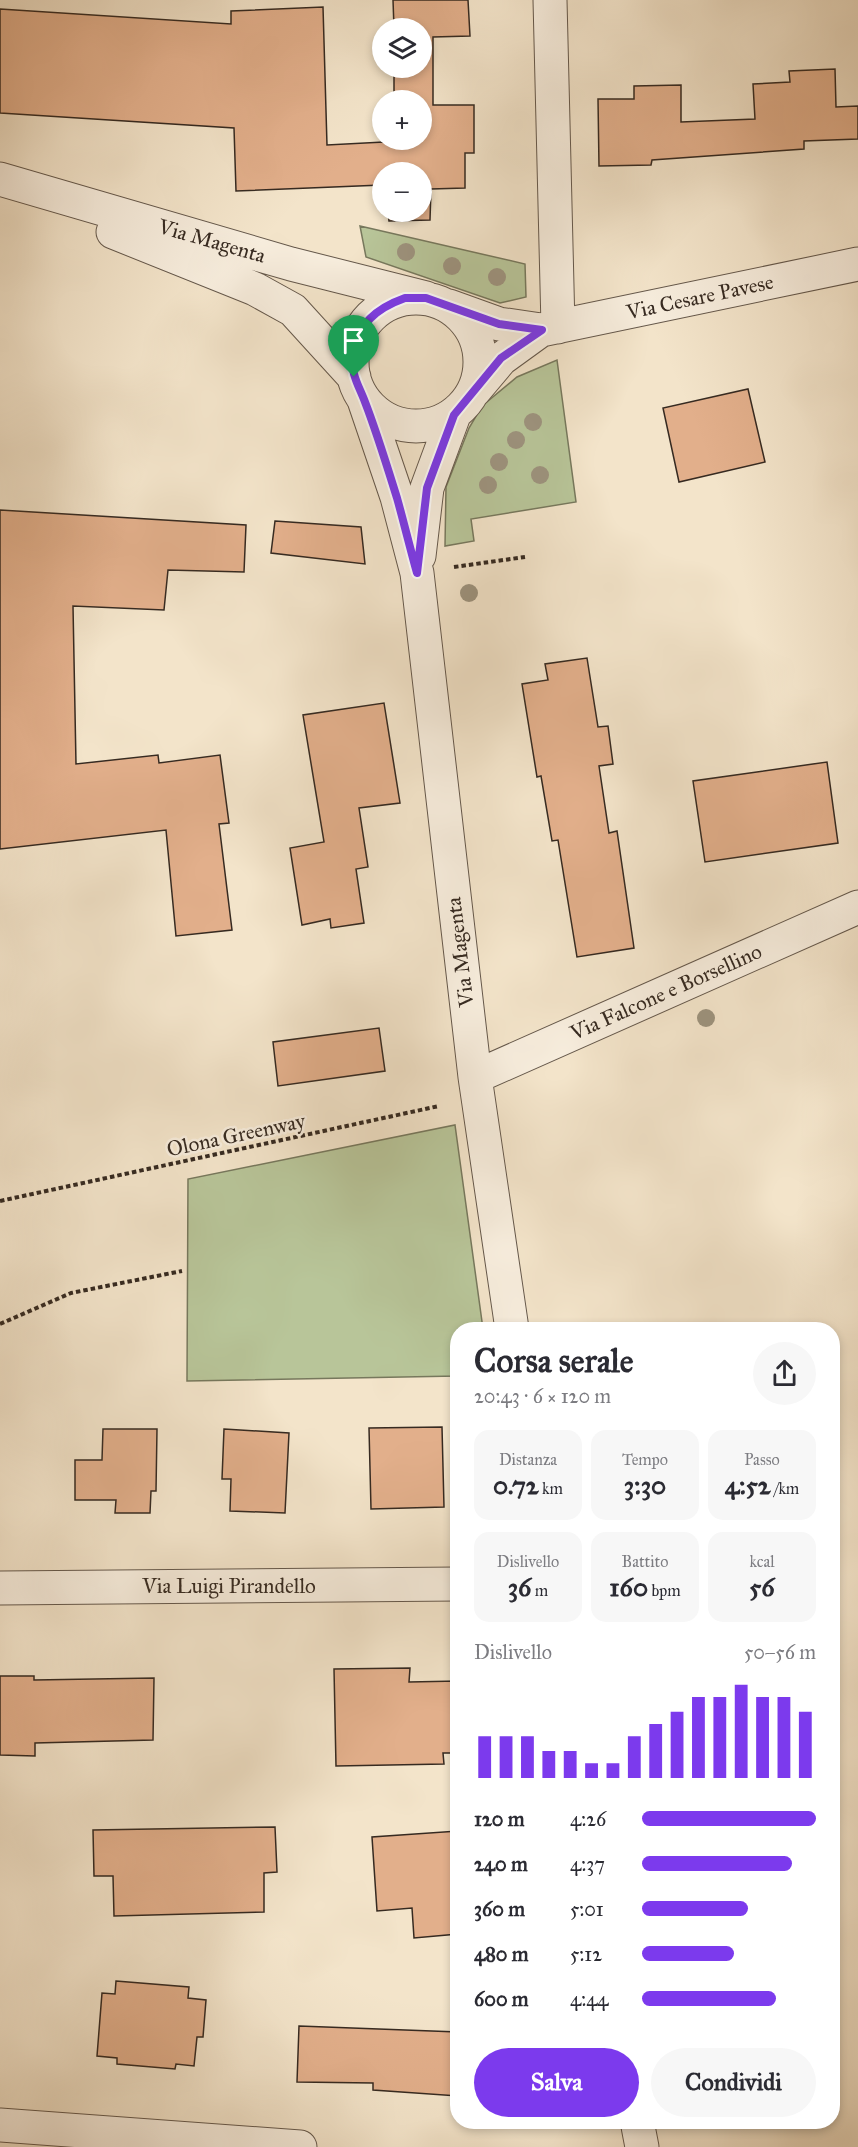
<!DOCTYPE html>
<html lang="it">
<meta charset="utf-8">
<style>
body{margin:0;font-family:"IM FELL Great Primer",serif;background:#f7f7f7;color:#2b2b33;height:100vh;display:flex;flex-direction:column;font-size:22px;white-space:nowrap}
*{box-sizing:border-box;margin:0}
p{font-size:20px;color:#7c7c81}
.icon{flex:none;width:33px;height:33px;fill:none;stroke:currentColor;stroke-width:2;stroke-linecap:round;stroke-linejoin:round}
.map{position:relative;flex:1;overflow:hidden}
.side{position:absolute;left:450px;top:1322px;width:390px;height:807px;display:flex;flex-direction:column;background:#fff;border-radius:24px;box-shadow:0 3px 9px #0003}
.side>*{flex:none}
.fabs{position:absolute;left:372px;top:18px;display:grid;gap:12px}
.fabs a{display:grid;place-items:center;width:60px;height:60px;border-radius:50%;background:#fff;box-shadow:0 3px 9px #0003;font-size:30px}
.pin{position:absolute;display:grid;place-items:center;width:51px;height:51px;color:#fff;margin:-62px -26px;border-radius:50% 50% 50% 0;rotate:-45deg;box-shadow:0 0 6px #0007}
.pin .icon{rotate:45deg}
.round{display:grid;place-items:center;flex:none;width:63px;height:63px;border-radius:32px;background:#f7f7f7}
.summary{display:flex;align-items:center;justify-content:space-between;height:102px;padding:0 24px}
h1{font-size:33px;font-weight:700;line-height:45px}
.stats{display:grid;grid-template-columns:repeat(3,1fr);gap:9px;height:102px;padding:6px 24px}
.stats div{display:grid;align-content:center;border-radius:15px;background:#f7f7f7;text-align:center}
.stats b{font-size:26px;font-weight:700}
.stats small{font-size:16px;font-weight:400}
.stats p{font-size:16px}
.chart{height:168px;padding:12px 24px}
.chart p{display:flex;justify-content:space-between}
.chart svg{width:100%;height:108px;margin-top:6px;stroke:#7c3aed;stroke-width:6}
.cta{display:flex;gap:12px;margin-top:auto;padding:12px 24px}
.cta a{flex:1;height:69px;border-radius:36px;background:#7c3aed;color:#fff;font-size:24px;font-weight:700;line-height:69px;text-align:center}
.cta a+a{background:#f7f7f7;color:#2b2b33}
ul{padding:0 24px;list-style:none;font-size:20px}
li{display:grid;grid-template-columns:96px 72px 1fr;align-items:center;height:45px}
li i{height:15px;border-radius:8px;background:#7c3aed}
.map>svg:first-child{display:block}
.green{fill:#b8c599;stroke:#77785d;stroke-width:1.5}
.building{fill:#e2af8b;stroke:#362a21;stroke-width:1.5}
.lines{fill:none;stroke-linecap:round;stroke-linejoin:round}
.minor-casing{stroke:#65584b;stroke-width:35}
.path{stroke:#362a21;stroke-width:4;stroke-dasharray:4.5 3;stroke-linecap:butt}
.minor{stroke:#f7eddd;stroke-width:33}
.tree{fill:#9d937e}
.route-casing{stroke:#fff;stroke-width:12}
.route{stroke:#7c3aed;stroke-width:8}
.labels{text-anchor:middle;stroke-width:5;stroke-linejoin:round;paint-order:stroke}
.street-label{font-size:21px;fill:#362a21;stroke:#f7eddd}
</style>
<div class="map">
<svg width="858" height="2147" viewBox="0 0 858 2147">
<rect width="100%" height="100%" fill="#f3e4ca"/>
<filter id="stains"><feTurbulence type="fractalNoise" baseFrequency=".00333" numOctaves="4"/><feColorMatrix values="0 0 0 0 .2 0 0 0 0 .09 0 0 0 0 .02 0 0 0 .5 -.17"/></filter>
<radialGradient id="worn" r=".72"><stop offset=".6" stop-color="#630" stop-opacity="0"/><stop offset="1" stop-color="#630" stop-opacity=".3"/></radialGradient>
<path class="green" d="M 360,226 L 525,264 L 526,297 L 500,303 L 366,257 Z
M 557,360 L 576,502 L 471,519 L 474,541 L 445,546 L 446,487 L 469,428 L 482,406 L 517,377 Z
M 455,1125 L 483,1329 L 458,1329 L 457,1376 L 187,1381 L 188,1179 Z"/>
<path class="building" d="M 393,0 L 468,0 L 470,36 L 433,37 L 433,105 L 474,105 L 474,153 L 465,153 L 465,188 L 431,189 L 430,220 L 389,221 L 388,212 L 422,212 L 422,172 L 382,172 L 382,185 L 236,191 L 234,128 L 0,113 L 0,9 L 231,24 L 231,11 L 323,7 L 327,145 L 422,140 L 422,100 L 394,100 L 394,68 L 422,68 L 422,28 L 394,28 Z
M 835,69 L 836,107 L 858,106 L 858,139 L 804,141 L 804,149 L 652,160 L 651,165 L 599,166 L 598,99 L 634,99 L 634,86 L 681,85 L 681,122 L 755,119 L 753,84 L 790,82 L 789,71 Z
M 748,389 L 765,462 L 679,482 L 663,408 Z
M 0,510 L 246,525 L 244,572 L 168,570 L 164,610 L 73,606 L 76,764 L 158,755 L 159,763 L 220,755 L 229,823 L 219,824 L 232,930 L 176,936 L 166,830 L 0,849 Z
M 275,521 L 361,527 L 365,564 L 271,553 Z
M 587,658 L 598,727 L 608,726 L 613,764 L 599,766 L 609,833 L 617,831 L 634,948 L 577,957 L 558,840 L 552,841 L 541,776 L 537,777 L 522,684 L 548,680 L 545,664 Z
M 384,703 L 400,803 L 359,808 L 368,867 L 356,869 L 364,923 L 331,928 L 330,919 L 302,925 L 290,848 L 324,842 L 303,715 Z
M 827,762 L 838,843 L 705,862 L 693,781 Z
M 379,1028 L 385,1071 L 278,1086 L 273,1042 Z
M 442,1427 L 444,1507 L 371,1509 L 369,1428 Z
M 103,1429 L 157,1429 L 156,1491 L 151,1491 L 150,1513 L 115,1513 L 116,1500 L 75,1500 L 75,1460 L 102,1460 Z
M 224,1429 L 289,1433 L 285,1513 L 230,1511 L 231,1479 L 222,1479 Z
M 410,1668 L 409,1682 L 458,1681 L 458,1753 L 443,1753 L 444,1764 L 336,1766 L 334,1669 Z
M 0,1676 L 34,1676 L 34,1680 L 154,1678 L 153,1740 L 35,1743 L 35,1756 L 0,1755 Z
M 275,1827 L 277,1872 L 264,1873 L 264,1912 L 114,1916 L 113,1876 L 94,1876 L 93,1830 Z
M 458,1831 L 458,1934 L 414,1938 L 412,1908 L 377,1911 L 372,1837 Z
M 116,1981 L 189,1987 L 188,1998 L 206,2000 L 203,2037 L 197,2037 L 194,2066 L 176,2064 L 175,2069 L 117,2064 L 117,2058 L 97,2056 L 102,1993 L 115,1994 Z
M 299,2026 L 458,2032 L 458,2096 L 373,2090 L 373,2083 L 297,2082 Z"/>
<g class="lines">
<g class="minor-casing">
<path id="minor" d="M 550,0 L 558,327
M 0,179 L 291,264 L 426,298
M 113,232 L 255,289 L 293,310 L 354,377
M352 362a64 64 0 1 1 128 0a64 64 0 1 1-128 0Z
M 449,306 L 499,324 L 541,330 L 858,264
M 474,391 L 501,359 L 541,330
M 364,400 L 397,497 L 417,573 L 475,1077 L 512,1329
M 419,556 L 427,488 L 454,415
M 475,1077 L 858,907
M 0,1588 L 458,1584
M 637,2121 L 642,2147
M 0,2125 L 300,2147"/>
</g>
<path class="path" d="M 454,567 L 525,557
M 0,1201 L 439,1106
M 0,1324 L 71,1293 L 182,1271"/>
<use href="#minor" class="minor"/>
</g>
<g class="tree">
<circle cx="406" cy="252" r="9"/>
<circle cx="452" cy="266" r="9"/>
<circle cx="497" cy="277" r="9"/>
<circle cx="533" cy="422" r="9"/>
<circle cx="516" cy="440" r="9"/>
<circle cx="499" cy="462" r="9"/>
<circle cx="540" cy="475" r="9"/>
<circle cx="488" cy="485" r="9"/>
<circle cx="469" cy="593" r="9"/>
<circle cx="706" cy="1018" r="9"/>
</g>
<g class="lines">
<g class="route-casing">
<path id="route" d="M 405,298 L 426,298 L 499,324 L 542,330 L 501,358 L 454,415 L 427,488 L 417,573 C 410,548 404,523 397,498 C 387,466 377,433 365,402 C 359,386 350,373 353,355 C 357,324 377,308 405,298 Z"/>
</g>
<use href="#route" class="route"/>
</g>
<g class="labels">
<g class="street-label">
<text transform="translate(212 241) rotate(16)" y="7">Via Magenta</text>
<text transform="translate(700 297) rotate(-12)" y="7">Via Cesare Pavese</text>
<text transform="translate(460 952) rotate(-97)" y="7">Via Magenta</text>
<text transform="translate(666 992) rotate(-24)" y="7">Via Falcone e Borsellino</text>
<text transform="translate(236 1135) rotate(-12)" y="7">Olona Greenway</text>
<text x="229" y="1593">Via Luigi Pirandello</text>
</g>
</g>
<rect width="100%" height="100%" filter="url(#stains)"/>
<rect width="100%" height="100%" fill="url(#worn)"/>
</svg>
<div class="fabs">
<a><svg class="icon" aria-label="layers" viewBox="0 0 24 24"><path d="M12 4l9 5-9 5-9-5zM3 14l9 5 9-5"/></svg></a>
<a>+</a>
<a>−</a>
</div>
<div class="pin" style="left:354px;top:377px;background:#1e9e55"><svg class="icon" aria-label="arrive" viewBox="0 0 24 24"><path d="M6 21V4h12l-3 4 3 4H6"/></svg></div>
<section class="side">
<div class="summary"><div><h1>Corsa serale</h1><p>20:43 · 6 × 120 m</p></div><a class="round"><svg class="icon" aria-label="share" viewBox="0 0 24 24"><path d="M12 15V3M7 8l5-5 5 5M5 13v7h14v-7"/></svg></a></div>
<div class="stats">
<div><p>Distanza</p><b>0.72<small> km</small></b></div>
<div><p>Tempo</p><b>3:30</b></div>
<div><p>Passo</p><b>4:52<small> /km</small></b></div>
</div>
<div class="stats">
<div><p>Dislivello</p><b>36<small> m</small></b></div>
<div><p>Battito</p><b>160<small> bpm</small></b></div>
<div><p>kcal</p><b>56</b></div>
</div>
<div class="chart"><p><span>Dislivello</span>50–56 m</p>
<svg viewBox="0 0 160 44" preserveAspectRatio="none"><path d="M5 44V27M15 44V27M25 44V27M35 44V33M45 44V33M55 44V38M65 44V38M75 44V27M85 44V22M95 44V17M105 44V11M115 44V11M125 44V6M135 44V11M145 44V11M155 44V17"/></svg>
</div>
<ul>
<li><b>120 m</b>4:26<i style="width:100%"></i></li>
<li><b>240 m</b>4:37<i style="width:86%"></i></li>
<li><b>360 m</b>5:01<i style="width:61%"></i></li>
<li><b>480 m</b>5:12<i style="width:53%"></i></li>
<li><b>600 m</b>4:44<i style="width:77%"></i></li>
</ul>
<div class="cta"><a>Salva</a><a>Condividi</a></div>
</section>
</div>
